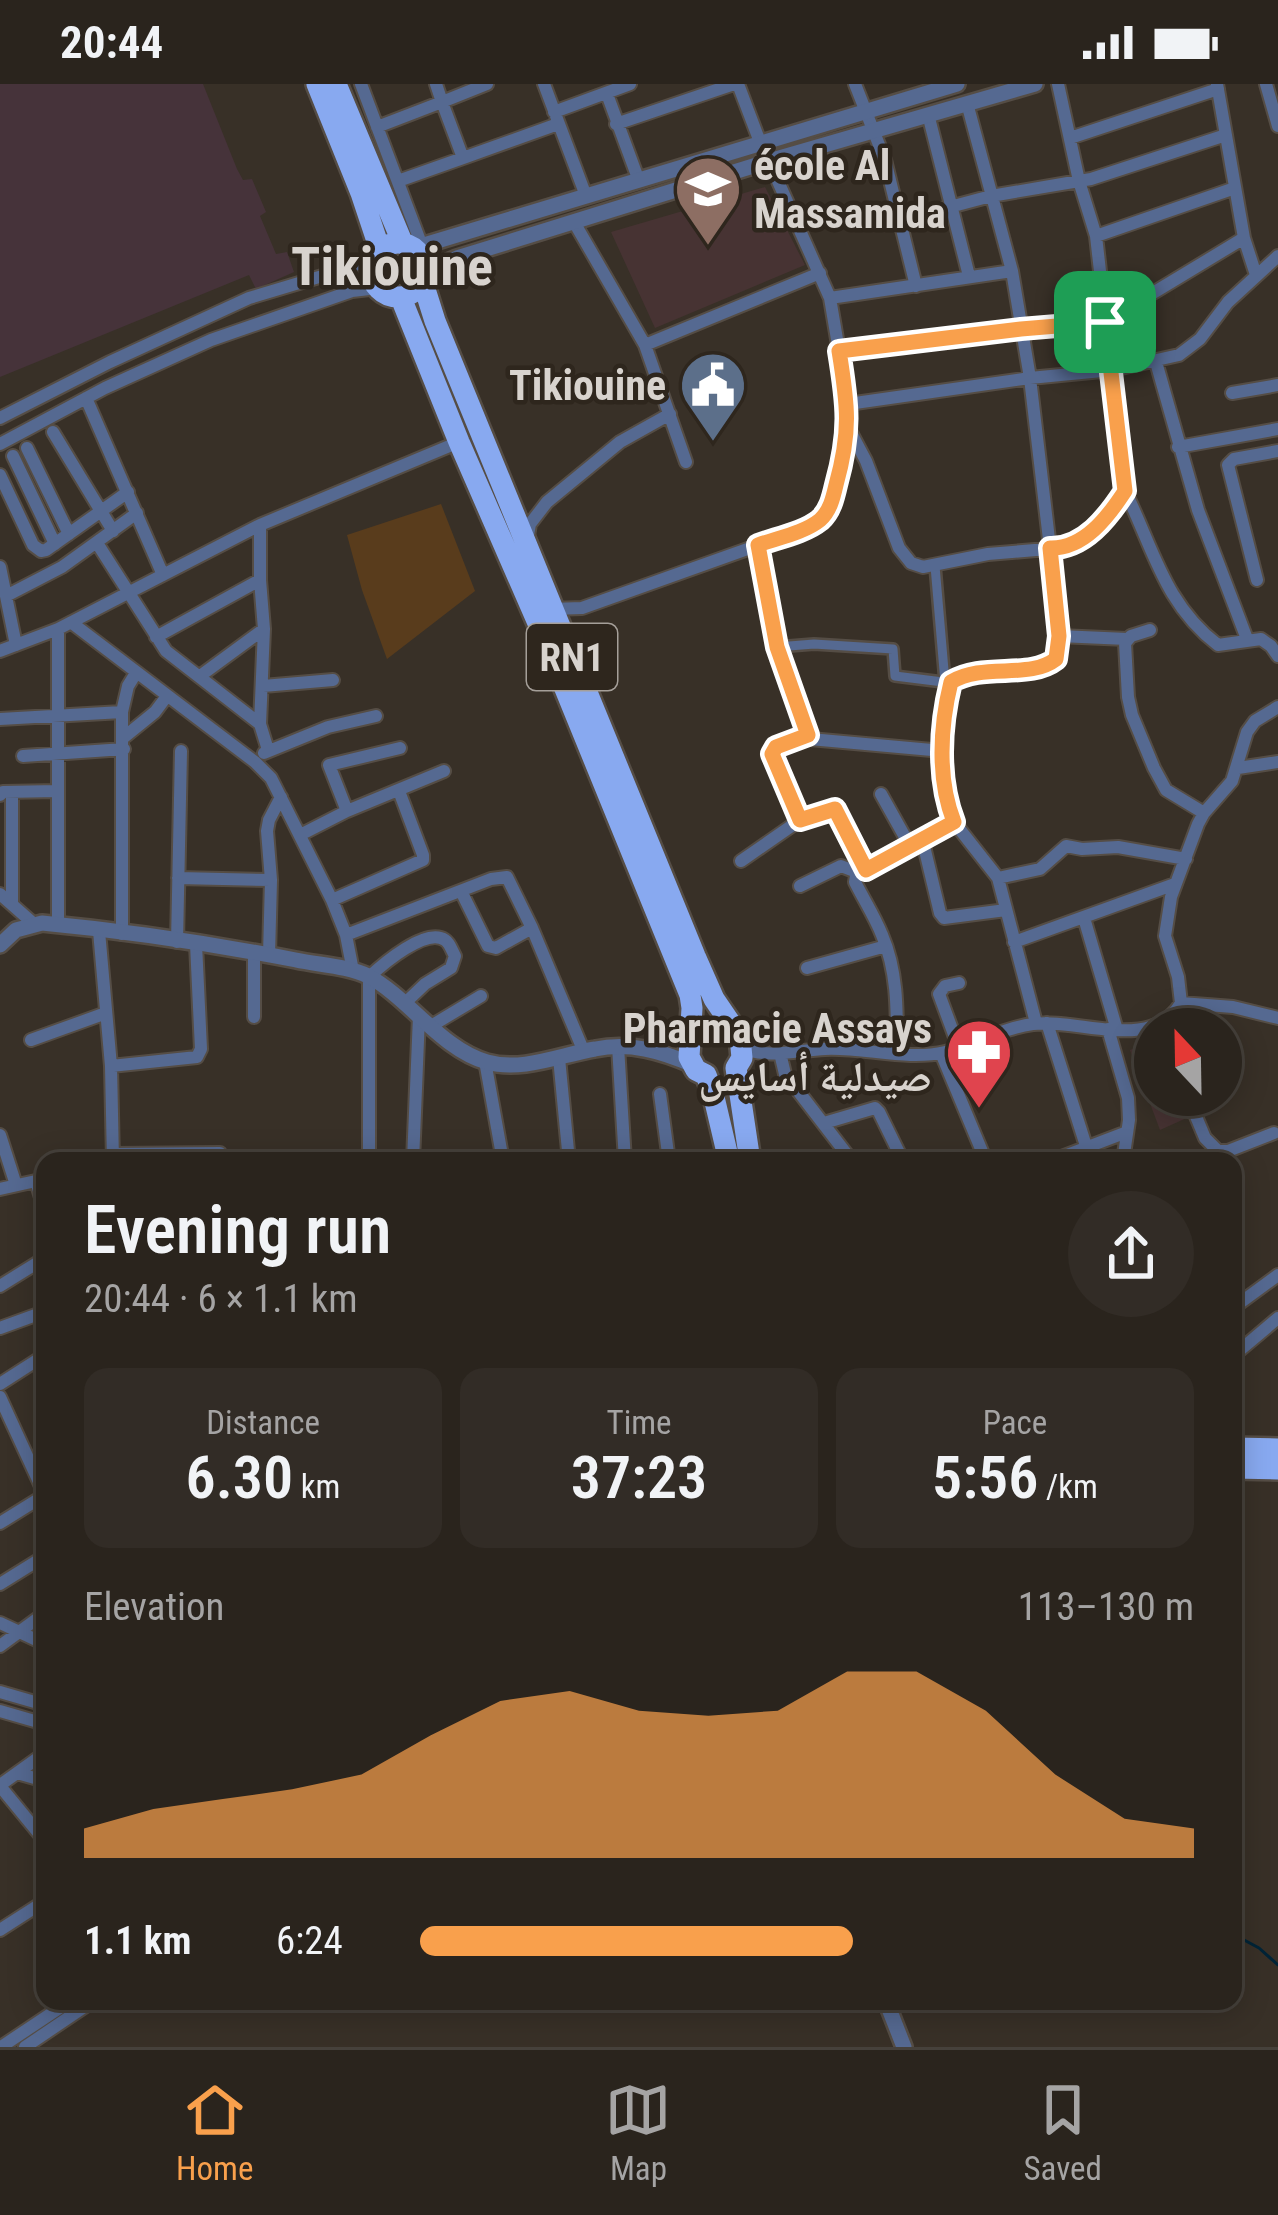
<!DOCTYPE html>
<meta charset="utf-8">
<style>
body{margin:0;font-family:"Roboto Condensed","Noto Naskh Arabic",sans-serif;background:#322c26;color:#f1f3f6;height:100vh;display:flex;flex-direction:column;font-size:45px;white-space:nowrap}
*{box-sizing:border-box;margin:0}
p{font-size:39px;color:#a5a4a4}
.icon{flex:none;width:66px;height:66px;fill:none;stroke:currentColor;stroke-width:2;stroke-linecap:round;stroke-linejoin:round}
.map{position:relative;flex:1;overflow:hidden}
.side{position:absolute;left:36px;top:1068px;width:1206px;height:858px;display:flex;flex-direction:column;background:#2a241d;border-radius:24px;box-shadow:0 6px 30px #0003,0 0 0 3px #46413b}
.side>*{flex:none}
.needle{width:78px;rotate:338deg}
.tools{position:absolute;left:1134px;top:924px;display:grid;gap:24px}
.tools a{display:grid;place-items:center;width:108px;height:108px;border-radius:50%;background:#2a241d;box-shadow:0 6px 30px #0003,0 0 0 3px #46413b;font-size:60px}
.pin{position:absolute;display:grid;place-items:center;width:102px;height:102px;color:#fff;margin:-51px;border-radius:24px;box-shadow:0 6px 18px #0006}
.round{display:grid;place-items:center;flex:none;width:126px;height:126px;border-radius:63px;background:#322c26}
.overview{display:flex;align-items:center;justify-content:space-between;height:204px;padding:0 48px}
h1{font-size:66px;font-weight:600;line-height:90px}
.figures{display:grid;grid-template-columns:repeat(3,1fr);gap:18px;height:204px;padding:12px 48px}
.figures div{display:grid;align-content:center;border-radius:24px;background:#322c26;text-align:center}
.figures b{font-size:60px;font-weight:600}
.figures small{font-size:33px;font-weight:400}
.figures p{font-size:33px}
.chart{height:336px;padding:24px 48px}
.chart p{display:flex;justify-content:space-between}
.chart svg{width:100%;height:216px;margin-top:12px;fill:#f9a04c;opacity:.7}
ul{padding:0 48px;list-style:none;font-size:39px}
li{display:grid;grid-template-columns:192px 144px 1fr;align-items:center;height:90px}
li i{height:30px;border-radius:15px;background:#f9a04c}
.status{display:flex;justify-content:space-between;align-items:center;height:84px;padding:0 60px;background:#2a241d;direction:ltr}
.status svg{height:33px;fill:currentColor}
.dock{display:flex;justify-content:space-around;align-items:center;height:168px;border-top:3px solid #46413b;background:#2a241d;font-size:33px;color:#a5a4a4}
.dock a{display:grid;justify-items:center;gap:6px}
.dock .current{color:#f9a04c}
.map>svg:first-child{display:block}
.commercial{fill:#46333a}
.education{fill:#473333}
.green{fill:#593c1c}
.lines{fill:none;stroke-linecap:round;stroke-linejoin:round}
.stream{stroke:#002437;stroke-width:3}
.pedestrian-casing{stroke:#554d45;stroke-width:14}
.minor-casing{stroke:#554d45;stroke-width:16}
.tertiary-casing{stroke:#554d45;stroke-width:20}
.trunk-casing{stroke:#554d45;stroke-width:26}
.pedestrian{stroke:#556991;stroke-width:9}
.minor{stroke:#556991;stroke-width:12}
.tertiary{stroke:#556991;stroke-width:15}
.trunk{stroke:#88a9f0;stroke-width:21}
.route-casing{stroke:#fff;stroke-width:24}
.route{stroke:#f9a04c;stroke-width:15}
.labels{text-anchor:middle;stroke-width:9;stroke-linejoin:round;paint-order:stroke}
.shield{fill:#2e261d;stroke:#a59f99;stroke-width:3}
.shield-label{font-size:39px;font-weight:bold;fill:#d8d3ce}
.poi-label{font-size:42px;font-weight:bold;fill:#d8d3ce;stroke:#2e261d;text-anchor:end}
.district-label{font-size:54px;font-weight:bold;fill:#d8d3ce;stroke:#2e261d}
</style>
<div class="status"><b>20:44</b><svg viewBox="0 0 49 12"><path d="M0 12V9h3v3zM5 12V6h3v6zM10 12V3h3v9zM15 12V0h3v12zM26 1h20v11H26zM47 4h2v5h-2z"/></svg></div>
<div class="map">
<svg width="1278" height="1963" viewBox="0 0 1278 1963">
<rect width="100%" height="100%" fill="#383027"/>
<path class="commercial" d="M 0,0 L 203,0 L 237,85 L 243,96 L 252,95 L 266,128 L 260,132 L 276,170 L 287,168 L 294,188 L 256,205 L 249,191 L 0,293 Z"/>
<path class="education" d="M 765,103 L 805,181 L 655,244 L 611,148 Z
M 1155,957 L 1155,1011 L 1184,1011 L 1191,1032 L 1160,1046 L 1130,966 Z"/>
<path class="green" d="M 441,420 L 475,507 L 387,575 L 362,506 L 347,451 Z"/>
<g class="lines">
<path class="stream" d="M 1233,1850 L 1259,1864 L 1278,1881"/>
<g class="pedestrian-casing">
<path id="pedestrian" d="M 935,482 L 945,598
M 777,563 L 814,560 L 893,565 L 895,592 L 951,599"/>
</g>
<g class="minor-casing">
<path id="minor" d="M 361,0 L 422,162
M 436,0 L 442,18 L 487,0
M 544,0 L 586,112
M 738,0 L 760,58
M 855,0 L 885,76 L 916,202
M 1217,0 L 1244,154 L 1256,191
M 1266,0 L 1278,42
M 607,10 L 639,97
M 967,19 L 1012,187
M 554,28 L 630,0
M 928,30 L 969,192
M 616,40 L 734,0
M 377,43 L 442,18 L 463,74 L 558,40
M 1070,54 L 1218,5
M 398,97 L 463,74
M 901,136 L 991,112 L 1091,95 L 1226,51
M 574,138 L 645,261 L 686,378
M 1096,152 L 1235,104
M 830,214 L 1012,187 L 1030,294 L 1050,464 L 1058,567 C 1055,576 1057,577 1047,582 C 1038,586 1027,584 1018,585 C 995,586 972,586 951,599 C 940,641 940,687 950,729 L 954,738 L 998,794 L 1036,939
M 645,261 L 820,189
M 839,267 L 1021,245 L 1105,238 L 1244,154
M 1156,278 L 1198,426 L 1247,555
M 1232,309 L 1278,301
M 86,314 L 163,491
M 848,320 L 1030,294 L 1112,286 L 1179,271 L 1200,255 L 1228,218 L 1278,172
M 0,334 L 110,278 L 249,214 L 349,184 L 375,171
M 848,343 L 866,377 L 899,464 L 911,479 L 923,483 L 988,470 L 1071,463 L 1101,438 L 1125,407 L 1096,152 L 1079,97 L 1058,0
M 53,348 L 113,447
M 0,360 L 105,304 L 211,256 L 352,207 L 378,204
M 1178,363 L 1278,345
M 27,364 L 69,450
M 13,372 L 55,460
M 0,391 L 33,461 L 41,467 L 46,466 L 128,408
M 1125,407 C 1153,463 1164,520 1218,561 L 1261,555 L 1271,562 L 1278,572
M 260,441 L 260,496 L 264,545 L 260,640 L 268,666
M 527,457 L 530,440 L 547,418 L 620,358 L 670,330
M 97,459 L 166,567 L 260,640
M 757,462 L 777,563 L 810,655 L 943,667
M 0,483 L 16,561
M 1257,496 L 1228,381 L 1234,375 L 1278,367
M 6,512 L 62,483 L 137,429
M 551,525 L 582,524 L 804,445 L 816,439 L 830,423 L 846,366 L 848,320 L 830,214 L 769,77
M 72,539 L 255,678 L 271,694 L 332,816 L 346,851 L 353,887
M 1150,546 L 1131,552 L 1125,559 L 1128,613 L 1132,631 L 1154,684 L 1166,706 L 1204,729
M 1059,552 L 1127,555
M 156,553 L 260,496
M 0,567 L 58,545 L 260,441 L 459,358
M 200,592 L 264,545
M 263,602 L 333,596
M 0,635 L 122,628
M 123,654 L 155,628 L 167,612
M 264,669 L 328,643 L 376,632
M 23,672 L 124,665
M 1238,684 L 1278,678
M 12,708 L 12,819
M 881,710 L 910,762
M 0,711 L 3,708 L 57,707
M 347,727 L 329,681 L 400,664
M 800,736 L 772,670 L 776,663 L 808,651
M 300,751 L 347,727 L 444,687
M 922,754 L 940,829 L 944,834 L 1006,826
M 741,777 L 800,736 L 830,725 L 838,730 L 865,786
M 178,794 L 271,796
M 998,794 L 1040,785 L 1066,762 L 1082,765 L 1118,763 L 1186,775
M 800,802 L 841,782 L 859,789
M 461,807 L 488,862 L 496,864 L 532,844
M 0,810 L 34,840
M 332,816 L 423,776 L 423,771 L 399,707
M 1084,834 L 1117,946
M 58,841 L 58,545
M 99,847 L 111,982 L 113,1077
M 122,850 L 122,628 L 128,602 L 136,589
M 346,851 L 491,795 L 507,793 L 532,844 L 584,968
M 177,858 L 181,667
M 1014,858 L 1175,800
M 254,868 L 254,933
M 269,871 L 271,796 L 267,747 L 269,736 L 281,713
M 807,884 L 886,862
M 959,899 L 945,902 L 939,910 L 959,964
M 1181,919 L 1233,923 L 1278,934
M 1047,939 L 1086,1062
M 431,942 L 481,912
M 1108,945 L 1128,1014 L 1129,1036 L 1123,1077
M 31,956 L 106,929
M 618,962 L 625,1077
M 743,964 C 767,975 799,966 825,965 C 864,963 907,977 945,968 C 975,961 1002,944 1033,940 C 1079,934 1151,969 1181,919 L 1178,893 L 1165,852 L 1171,813 L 1198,740 L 1204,729 L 1232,697 L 1247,648 L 1255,637 L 1278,623
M 897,968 C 897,928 898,888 882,851 C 875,833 864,816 855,798 L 856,792 L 954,738
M 780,969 L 785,990 L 852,1077
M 941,969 L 986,1077
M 559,974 L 569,1077
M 485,977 L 503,1077
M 111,982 L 197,973 L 201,965 L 196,860
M 660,1010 L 669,1077
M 1187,1011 L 1205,1054 L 1218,1067 L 1228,1067 L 1274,1049
M 824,1039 L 875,1024 L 879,1028 L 903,1077
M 0,1051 L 16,1101
M 113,1070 L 220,1069
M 369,1077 L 369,893 C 383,880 426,843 445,856 C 450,859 452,867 455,872 L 451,884 L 425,900 L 404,920
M 413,1077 L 419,932
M 645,1077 L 669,1075
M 1051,1077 L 1127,1048
M 36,1097 L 45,1127
M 0,1105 L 45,1095
M 0,1202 L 45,1174
M 1233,1224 L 1278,1191
M 0,1244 L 44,1228
M 1233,1272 L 1278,1234
M 0,1300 L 45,1271
M 0,1313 L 45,1411
M 0,1439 L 45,1411
M 0,1500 L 45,1472
M 0,1539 L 45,1560
M 0,1562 L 45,1529
M 0,1608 L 45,1621
M 0,1627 L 45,1640
M 17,1689 L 45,1697
M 0,1701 L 45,1669
M 0,1702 L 45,1757
M 0,1846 L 45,1817
M 1,1963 L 70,1917
M 25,1963 L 93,1917"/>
</g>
<g class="tertiary-casing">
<path id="tertiary" d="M 414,164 L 957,0
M 426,192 L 441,181 L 457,174 L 769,77 L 1035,0
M 0,861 L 16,846 L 42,839 C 127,847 213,860 296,876 C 319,881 348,882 368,892 C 409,914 441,965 487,978 C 522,988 560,971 595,965 C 630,958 661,967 693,981
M 886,1917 L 904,1963"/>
</g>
<g class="trunk-casing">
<path id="trunk" d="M 317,0 L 361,109 L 380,166
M 336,0 L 403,160
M371 186a27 27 0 1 1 54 0a27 27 0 1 1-54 0Z
M 423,199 L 435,237 L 695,872 L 714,915 L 740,953 L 742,974 L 736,984 L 750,1077
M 401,214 L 459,358 L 541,546 L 690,911 L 692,924 L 689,973 L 696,986 L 706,991 L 713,1009 L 729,1077
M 1233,1364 L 1278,1365
M 1233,1384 L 1278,1385"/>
</g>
<use href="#pedestrian" class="pedestrian"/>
<use href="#minor" class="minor"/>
<use href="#tertiary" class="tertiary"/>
<use href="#trunk" class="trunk"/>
</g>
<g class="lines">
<g class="route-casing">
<path id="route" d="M 1105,238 L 1125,407 C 1108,433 1084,465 1050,464 L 1059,552 L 1056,575 C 1029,596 984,578 951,598 C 940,642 937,695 954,738 L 866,786 L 835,725 L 800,736 L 772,670 L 776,663 L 808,651 L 777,563 L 758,461 C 777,454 804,449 820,436 C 830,427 833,414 836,401 C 851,347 848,322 839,267 L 1021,245 Z"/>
</g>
<use href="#route" class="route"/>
</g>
<defs>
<g id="school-pin" transform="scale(3.45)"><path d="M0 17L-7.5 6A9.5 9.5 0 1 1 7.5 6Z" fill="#8d6e63" stroke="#2e261d"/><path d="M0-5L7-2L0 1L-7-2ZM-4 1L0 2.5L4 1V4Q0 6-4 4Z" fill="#fff"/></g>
<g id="civic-pin" transform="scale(3.45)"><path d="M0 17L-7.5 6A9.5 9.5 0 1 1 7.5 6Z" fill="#5c6f8a" stroke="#2e261d"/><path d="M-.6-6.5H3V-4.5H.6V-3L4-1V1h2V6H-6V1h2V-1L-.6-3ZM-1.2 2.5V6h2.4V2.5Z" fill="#fff"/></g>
<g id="pharmacy-pin" transform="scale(3.45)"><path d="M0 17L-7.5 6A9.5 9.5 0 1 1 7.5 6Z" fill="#e0444e" stroke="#2e261d"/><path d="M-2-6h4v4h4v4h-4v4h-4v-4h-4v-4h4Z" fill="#fff"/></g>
</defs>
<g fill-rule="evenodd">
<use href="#school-pin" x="708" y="105"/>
<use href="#civic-pin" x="713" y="301"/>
<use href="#pharmacy-pin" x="979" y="968"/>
</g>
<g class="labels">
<rect class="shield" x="527" y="540" width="90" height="66" rx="9"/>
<g class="shield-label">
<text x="572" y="587">RN1</text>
</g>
<g class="poi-label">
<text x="754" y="96" text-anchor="start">école Al<tspan x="754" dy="48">Massamida</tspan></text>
<text x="666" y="316">Tikiouine</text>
<text x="932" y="959">Pharmacie Assays<tspan x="932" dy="48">صيدلية أسايس</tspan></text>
</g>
<g class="district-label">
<text x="392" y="201">Tikiouine</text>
</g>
</g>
</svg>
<div class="tools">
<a><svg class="needle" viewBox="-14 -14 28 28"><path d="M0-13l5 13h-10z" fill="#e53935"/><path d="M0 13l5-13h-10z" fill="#a5a4a4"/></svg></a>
</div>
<div class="pin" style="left:1105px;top:238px;background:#1e9e55"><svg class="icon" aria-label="arrive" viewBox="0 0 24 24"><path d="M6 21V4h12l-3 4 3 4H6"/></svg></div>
<section class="side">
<div class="overview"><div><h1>Evening run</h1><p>20:44 · 6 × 1.1 km</p></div><a class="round"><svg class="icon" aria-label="share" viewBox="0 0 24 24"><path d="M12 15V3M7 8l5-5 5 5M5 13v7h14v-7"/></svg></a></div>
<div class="figures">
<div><p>Distance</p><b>6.30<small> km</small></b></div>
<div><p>Time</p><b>37:23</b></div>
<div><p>Pace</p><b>5:56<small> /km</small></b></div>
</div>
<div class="chart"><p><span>Elevation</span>113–130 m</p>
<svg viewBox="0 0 160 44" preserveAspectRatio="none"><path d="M0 44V38L10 34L20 32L30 30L40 27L50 19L60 12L70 10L80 14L90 15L100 14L110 6L120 6L130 14L140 27L150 36L160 38V44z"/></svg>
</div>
<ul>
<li><b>1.1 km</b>6:24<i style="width:56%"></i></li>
</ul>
</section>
</div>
<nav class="dock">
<a class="current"><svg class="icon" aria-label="home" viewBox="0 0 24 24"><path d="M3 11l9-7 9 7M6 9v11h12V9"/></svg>Home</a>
<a><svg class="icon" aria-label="map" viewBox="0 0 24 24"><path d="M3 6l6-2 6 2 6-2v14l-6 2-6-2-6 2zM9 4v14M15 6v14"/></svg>Map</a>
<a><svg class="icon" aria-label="saved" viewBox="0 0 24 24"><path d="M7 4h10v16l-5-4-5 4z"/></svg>Saved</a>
</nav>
